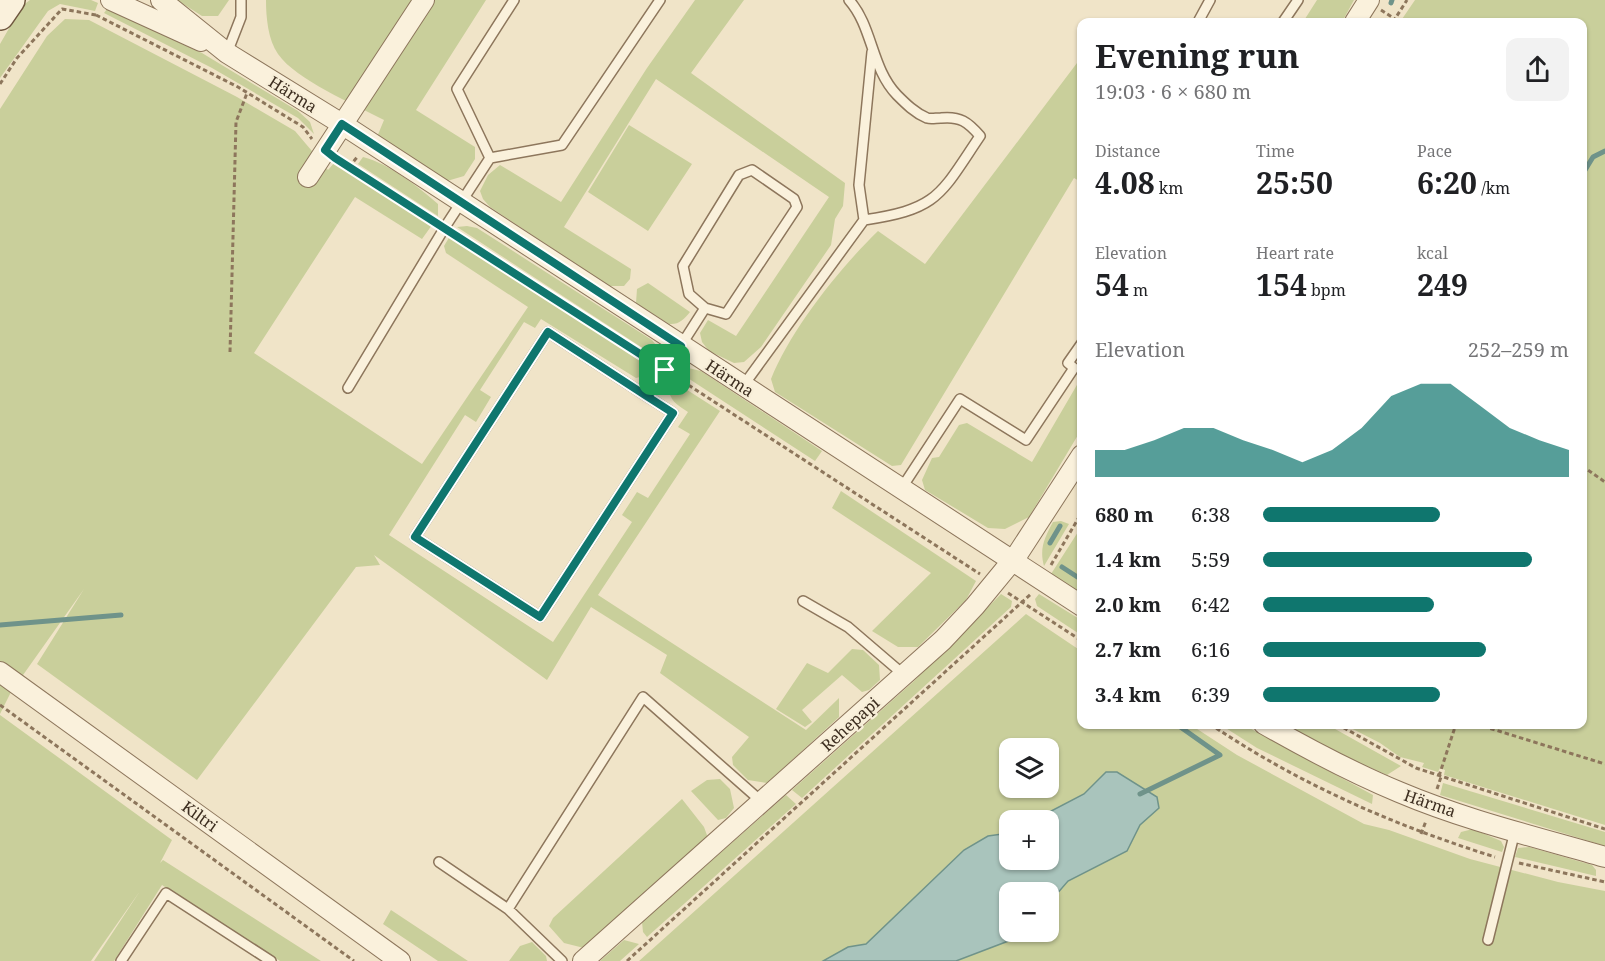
<!DOCTYPE html>
<meta charset="utf-8">
<style>
body{margin:0;font-family:"Noto Serif",serif;background:#f2f2f2;color:#202124;height:100vh;display:flex;flex-direction:column;font-size:22px;white-space:nowrap}
*{box-sizing:border-box;margin:0}
p{font-size:20px;color:#757577}
.icon{flex:none;width:33px;height:33px;fill:none;stroke:currentColor;stroke-width:2;stroke-linecap:round;stroke-linejoin:round}
.map{position:relative;flex:1;overflow:hidden}
.details{position:absolute;left:1077px;top:18px;width:510px;height:711px;display:flex;flex-direction:column;background:#fff;border-radius:12px;box-shadow:0 2px 4px #0004}
.details>*{flex:none}
.fabs{position:absolute;left:999px;top:738px;display:grid;gap:12px}
.fabs a{display:grid;place-items:center;width:60px;height:60px;border-radius:12px;background:#fff;box-shadow:0 2px 4px #0004;font-size:30px}
.pin{position:absolute;display:grid;place-items:center;width:51px;height:51px;color:#fff;margin:-26px;border-radius:12px;box-shadow:0 3px 9px #0006}
.round{display:grid;place-items:center;flex:none;width:63px;height:63px;border-radius:12px;background:#f2f2f2}
.summary{display:flex;align-items:center;justify-content:space-between;height:102px;padding:0 18px}
h1{font-size:33px;font-weight:700;line-height:45px}
.metrics{display:grid;grid-template-columns:repeat(3,1fr);gap:9px;height:102px;padding:6px 18px}
.metrics div{display:grid;align-content:center}
.metrics b{font-size:30px;font-weight:700}
.metrics small{font-size:16px;font-weight:400}
.metrics p{font-size:16px}
.chart{height:168px;padding:12px 18px}
.chart p{display:flex;justify-content:space-between}
.chart svg{width:100%;height:108px;margin-top:6px;fill:#0f766e;opacity:.7}
ul{padding:0 18px;list-style:none;font-size:20px}
li{display:grid;grid-template-columns:96px 72px 1fr;align-items:center;height:45px}
li i{height:15px;border-radius:8px;background:#0f766e}
.map>svg:first-child{display:block}
.green{fill:#c9cf9b;fill-rule:evenodd}
.water{fill:#a9c4bc;stroke:#6f938a;stroke-width:1.5}
.lines{fill:none;stroke-linecap:round;stroke-linejoin:round}
.stream{stroke:#6f938a;stroke-width:5}
.lane-casing{stroke:#8d765c;stroke-width:12}
.street-casing{stroke:#8d765c;stroke-width:22}
.secondary-casing{stroke:#6f573f;stroke-width:30}
.path{stroke:#8d765c;stroke-width:3;stroke-dasharray:4.5 3;stroke-linecap:butt}
.lane{stroke:#faf1dc;stroke-width:9}
.street{stroke:#faf1dc;stroke-width:20}
.secondary{stroke:#faf1dc;stroke-width:27}
.route-casing{stroke:#fff;stroke-width:12}
.route{stroke:#0f766e;stroke-width:8}
.labels{text-anchor:middle;stroke-width:4.5;stroke-linejoin:round;paint-order:stroke}
.street-label{font-size:16px;fill:#3d2e20;stroke:#f7eed8}
</style>
<div class="map">
<svg width="1605" height="961" viewBox="0 0 1605 961">
<rect width="100%" height="100%" fill="#f0e4c8"/>
<path class="green" d="M 30,0 L 91,0 L 98,3 L 95,11 L 60,4 L 48,11 L 0,78 L 0,44 L 22,6 Z
M 177,0 L 229,0 L 218,16 L 202,16 Z
M 266,0 L 486,0 L 416,110 L 475,147 L 475,159 L 464,176 L 447,181 L 437,176 L 377,137 L 384,120 C 354,104 296,80 278,54 C 268,40 266,17 266,0 Z
M 695,0 L 744,0 L 691,73 L 845,183 L 843,206 L 835,219 L 831,245 L 761,347 L 744,362 L 734,363 L 709,351 L 702,342 L 700,333 L 708,320 L 736,336 L 829,197 L 656,79 L 564,227 L 631,269 L 630,279 L 624,286 L 609,286 L 490,207 L 483,199 L 480,191 L 488,175 L 500,165 L 561,202 L 647,68 Z
M 1317,0 L 1354,0 L 1342,22 L 1303,22 Z
M 1415,0 L 1605,0 L 1605,825 L 1444,775 L 1445,770 L 1440,768 L 1438,772 L 1422,767 L 1424,763 L 1400,757 L 1380,743 L 1345,725 L 1582,724 L 1582,22 L 1400,22 Z
M 107,9 L 202,53 L 298,111 L 310,122 L 314,134 L 298,118 L 212,68 L 104,13 Z
M 65,19 L 89,20 L 237,97 L 295,131 L 328,170 L 335,162 L 432,225 L 422,239 L 355,197 L 254,353 L 422,464 L 528,307 L 446,253 L 444,246 L 450,236 L 654,370 L 648,375 L 636,378 L 541,319 L 535,328 L 524,322 L 480,390 L 491,397 L 476,422 L 465,415 L 389,535 L 553,642 L 632,522 L 622,515 L 637,492 L 648,498 L 690,434 L 678,427 L 688,412 C 674,403 666,398 670,379 L 720,411 L 598,595 L 806,730 L 839,698 L 839,717 L 767,783 L 748,780 L 733,765 L 732,757 L 749,737 L 660,673 L 667,655 L 591,607 L 547,680 L 374,555 L 380,565 L 356,567 L 197,780 L 37,664 L 84,589 L 11,692 L 0,714 L 0,109 L 47,36 Z
M 1080,59 L 1081,182 L 1074,178 L 901,465 L 892,466 L 775,392 L 771,379 C 791,329 839,269 878,231 L 925,264 Z
M 629,125 L 692,164 L 648,231 L 588,192 Z
M 363,157 C 390,164 417,186 438,204 L 438,216 L 358,164 Z
M 467,226 L 477,228 L 652,340 L 660,350 L 661,360 L 457,227 Z
M 648,283 L 690,312 C 684,319 679,325 669,324 L 636,303 L 637,289 Z
M 688,368 L 701,371 L 822,451 L 815,461 L 677,371 Z
M 1081,378 L 1081,430 L 1029,517 L 1005,529 L 988,528 L 925,490 L 922,480 L 932,458 L 939,457 L 959,425 L 967,423 L 1032,462 Z
M 841,491 L 976,581 L 966,600 L 918,647 L 898,647 L 872,631 L 931,573 L 832,508 Z
M 1061,521 L 1069,524 L 1044,566 C 1039,548 1045,537 1053,522 Z
M 1078,532 L 1081,534 L 1081,594 L 1051,574 Z
M 1001,594 L 1012,601 L 1011,607 L 802,798 L 792,790 L 913,682 Z
M 1039,594 L 1081,620 L 1081,635 L 1037,606 L 1035,599 Z
M 1026,614 L 1081,651 L 1082,724 L 1191,725 L 1237,755 L 1364,824 L 1389,830 L 1470,859 L 1558,882 L 1605,891 L 1605,961 L 639,961 ZM 1010,748 L 1048,748 L 1048,788 L 1010,788 ZM 1010,820 L 1048,820 L 1048,860 L 1010,860 ZM 1010,892 L 1048,892 L 1048,932 L 1010,932 Z
M 852,649 L 863,650 L 879,665 L 880,680 L 869,690 L 862,692 L 842,675 L 802,710 L 812,722 L 805,727 L 776,709 L 807,663 L 828,673 Z
M 0,715 L 172,840 L 160,863 L 163,860 L 321,961 L 280,961 L 162,885 L 114,961 L 94,961 L 140,891 L 91,961 L 0,961 Z
M 1221,725 L 1244,725 L 1373,795 L 1372,804 L 1257,748 Z
M 1284,725 L 1328,725 L 1401,766 L 1387,775 L 1341,755 Z
M 720,779 L 730,789 L 734,808 L 726,818 L 718,820 L 691,791 L 707,780 Z
M 1443,783 L 1605,832 L 1605,846 L 1440,795 Z
M 786,795 L 796,804 L 647,937 L 643,932 L 642,922 Z
M 682,799 L 704,827 L 708,838 L 584,948 L 564,943 L 549,926 L 553,918 Z
M 1473,829 L 1501,841 L 1504,847 L 1502,852 L 1458,838 L 1461,832 Z
M 1529,847 L 1592,865 L 1596,870 L 1596,876 L 1515,857 L 1518,848 Z
M 391,910 L 468,961 L 438,961 L 383,924 Z
M 624,940 L 639,944 L 620,961 L 600,961 Z
M 532,942 L 546,956 L 547,961 L 509,961 L 520,946 Z"/>
<path class="water" d="M 1106,772 L 1117,772 L 1157,797 L 1159,808 L 1140,825 L 1127,851 L 1068,881 L 1049,903 L 1048,892 L 1010,892 L 1010,932 L 1020,932 L 1011,940 L 956,961 L 823,961 L 848,947 L 866,944 L 964,850 L 988,836 L 1009,833 L 1010,860 L 1048,860 L 1048,820 L 1034,820 L 1084,794 Z"/>
<g class="lines">
<path class="stream" d="M 1391,3 L 1392,0
M 1582,175 L 1593,157 L 1605,151
M 1080,495 L 1082,494
M 1050,543 L 1060,526
M 1062,567 L 1082,580
M 0,625 L 121,615
M 1140,794 L 1220,755 L 1179,726 L 1180,724"/>
<g class="lane-casing">
<path id="lane" d="M 849,0 C 873,27 871,68 897,95 C 906,104 915,113 927,118 C 931,119 936,118 941,118 C 960,116 968,122 980,136 C 940,195 939,209 864,220 L 859,185 L 872,52
M 1198,22 L 1210,0
M 1283,22 L 1298,0
M 227,53 L 241,17 L 241,0
M 490,158 L 457,89 L 514,0
M 743,386 L 864,220
M 348,388 L 445,227 L 490,158 L 562,145 L 660,0
M 648,397 L 548,332 L 415,537 L 540,617 L 673,413 L 648,397 L 705,308 L 726,314 L 797,207 L 794,199 L 752,170 L 739,175 L 683,266 L 689,294 L 705,308
M 901,489 L 960,399 L 1026,440 L 1074,368 L 1068,363 L 1082,343
M 803,601 L 848,627 L 904,675
M 439,862 L 508,909 L 643,697 L 762,802
M 508,909 L 562,961
M 1488,940 L 1515,831
M 121,961 L 166,893 L 271,961"/>
</g>
<g class="street-casing">
<path id="street" d="M 111,0 L 201,41
M 161,0 L 227,53 L 342,124 L 1082,606
M 1355,22 L 1369,0
M 308,177 L 424,0
M 0,672 L 400,961
M 1264,724 C 1308,749 1353,773 1399,792 C 1465,820 1536,837 1605,857
M 583,961 L 943,640 L 975,606 L 1017,555 L 1082,455"/>
</g>
<g class="secondary-casing">
<path id="secondary" d="M 0,16 L 11,0"/>
</g>
<path class="path" d="M 1381,10 L 1395,19
M 96,15 L 238,87 L 303,127 L 312,139
M 1393,22 L 1407,0
M 0,84 L 17,58 L 62,9 L 96,15
M 340,161 L 434,220
M 349,167 L 358,156
M 454,234 L 655,364
M 230,352 L 236,122 L 247,93
M 676,377 L 980,574
M 1582,466 L 1605,482
M 1051,565 L 1082,512
M 1008,593 L 1082,641
M 0,705 L 354,961
M 1210,724 C 1299,784 1393,825 1495,857
M 1337,724 L 1416,768 L 1605,829
M 1476,724 L 1605,764
M 1439,776 L 1456,724
M 1437,789 L 1441,777
M 1421,834 L 1426,821
M 1519,863 L 1605,882
M 627,961 L 1032,593"/>
<use href="#lane" class="lane"/>
<use href="#street" class="street"/>
<use href="#secondary" class="secondary"/>
</g>
<g class="lines">
<g class="route-casing">
<path id="route" d="M 665,370 L 335,158 L 325,150 L 342,124 L 681,346 L 648,397 L 548,332 L 415,537 L 540,617 L 673,413 L 648,397 L 665,370"/>
</g>
<use href="#route" class="route"/>
</g>
<g class="labels">
<g class="street-label">
<text transform="translate(293 94) rotate(32)" y="6">Härma</text>
<text transform="translate(730 378) rotate(33)" y="6">Härma</text>
<text transform="translate(850 724) rotate(-42)" y="6">Rehepapi</text>
<text transform="translate(1430 803) rotate(19)" y="6">Härma</text>
<text transform="translate(200 816) rotate(36)" y="6">Kiltri</text>
</g>
</g>
</svg>
<div class="fabs">
<a><svg class="icon" aria-label="layers" viewBox="0 0 24 24"><path d="M12 4l9 5-9 5-9-5zM3 14l9 5 9-5"/></svg></a>
<a>+</a>
<a>−</a>
</div>
<div class="pin" style="left:665px;top:370px;background:#1e9e55"><svg class="icon" aria-label="arrive" viewBox="0 0 24 24"><path d="M6 21V4h12l-3 4 3 4H6"/></svg></div>
<section class="details">
<div class="summary"><div><h1>Evening run</h1><p>19:03 · 6 × 680 m</p></div><a class="round"><svg class="icon" aria-label="share" viewBox="0 0 24 24"><path d="M12 15V3M7 8l5-5 5 5M5 13v7h14v-7"/></svg></a></div>
<div class="metrics">
<div><p>Distance</p><b>4.08<small> km</small></b></div>
<div><p>Time</p><b>25:50</b></div>
<div><p>Pace</p><b>6:20<small> /km</small></b></div>
</div>
<div class="metrics">
<div><p>Elevation</p><b>54<small> m</small></b></div>
<div><p>Heart rate</p><b>154<small> bpm</small></b></div>
<div><p>kcal</p><b>249</b></div>
</div>
<div class="chart"><p><span>Elevation</span>252–259 m</p>
<svg viewBox="0 0 160 44" preserveAspectRatio="none"><path d="M0 44V33L10 33L20 29L30 24L40 24L50 29L60 33L70 38L80 33L90 24L100 11L110 6L120 6L130 15L140 24L150 29L160 33V44z"/></svg>
</div>
<ul>
<li><b>680 m</b>6:38<i style="width:58%"></i></li>
<li><b>1.4 km</b>5:59<i style="width:88%"></i></li>
<li><b>2.0 km</b>6:42<i style="width:56%"></i></li>
<li><b>2.7 km</b>6:16<i style="width:73%"></i></li>
<li><b>3.4 km</b>6:39<i style="width:58%"></i></li>
</ul>
</section>
</div>
